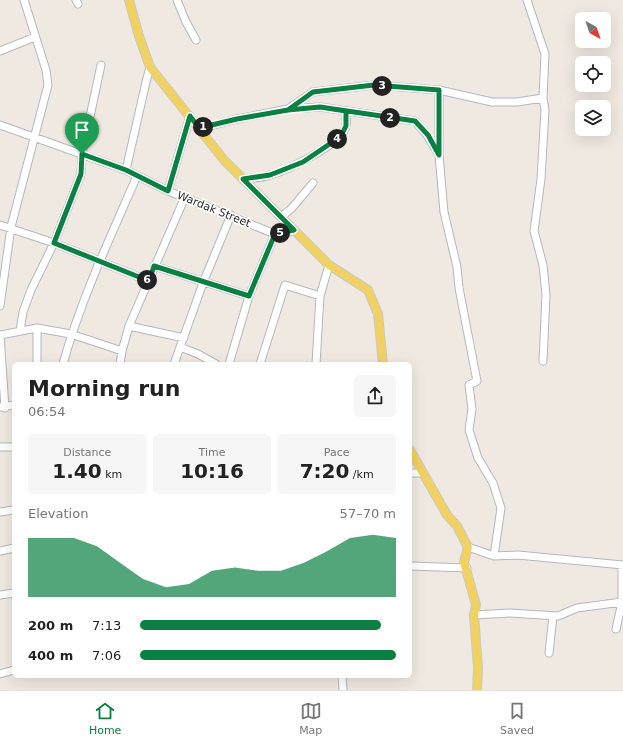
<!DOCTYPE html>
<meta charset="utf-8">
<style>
body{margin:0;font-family:"DejaVu Sans",sans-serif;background:#f6f6f6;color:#222;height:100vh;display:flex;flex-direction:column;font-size:15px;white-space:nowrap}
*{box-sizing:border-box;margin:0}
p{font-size:13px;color:#767676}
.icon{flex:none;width:22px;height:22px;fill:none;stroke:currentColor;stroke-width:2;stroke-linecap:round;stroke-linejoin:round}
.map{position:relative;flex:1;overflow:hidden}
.sheet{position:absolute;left:12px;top:362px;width:400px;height:316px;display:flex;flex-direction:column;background:#fff;border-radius:6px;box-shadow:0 4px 16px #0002}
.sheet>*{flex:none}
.needle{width:26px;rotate:140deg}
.fabs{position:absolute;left:575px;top:12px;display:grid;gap:8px}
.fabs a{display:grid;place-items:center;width:36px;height:36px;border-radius:6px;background:#fff;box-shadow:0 4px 16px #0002;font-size:20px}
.pin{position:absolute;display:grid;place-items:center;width:34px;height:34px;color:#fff;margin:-41px -17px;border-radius:50% 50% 50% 0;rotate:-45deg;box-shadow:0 0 4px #0007}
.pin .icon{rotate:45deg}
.km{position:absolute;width:20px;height:20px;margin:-10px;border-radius:50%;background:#222;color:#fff;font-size:11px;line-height:20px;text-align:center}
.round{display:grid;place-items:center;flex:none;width:42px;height:42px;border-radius:6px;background:#f6f6f6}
.summary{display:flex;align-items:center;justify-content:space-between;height:68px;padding:0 16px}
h1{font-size:22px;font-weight:800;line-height:30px}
.figures{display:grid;grid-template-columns:repeat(3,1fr);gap:6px;height:68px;padding:4px 16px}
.figures div{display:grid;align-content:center;border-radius:6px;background:#f6f6f6;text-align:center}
.figures b{font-size:20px;font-weight:800}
.figures small{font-size:11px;font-weight:400}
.figures p{font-size:11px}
.chart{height:112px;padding:8px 16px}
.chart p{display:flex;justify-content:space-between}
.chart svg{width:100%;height:72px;margin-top:4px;fill:#0b8043;opacity:.7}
ul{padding:0 16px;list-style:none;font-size:13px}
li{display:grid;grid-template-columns:64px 48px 1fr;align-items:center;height:30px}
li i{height:10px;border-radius:5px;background:#0b8043}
.menu{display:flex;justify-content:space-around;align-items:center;height:56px;border-top:1px solid #e0e0e0;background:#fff;font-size:11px;color:#767676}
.menu a{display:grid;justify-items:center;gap:2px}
.menu .on{color:#0b8043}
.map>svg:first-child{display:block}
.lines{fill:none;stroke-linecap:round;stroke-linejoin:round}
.minor-casing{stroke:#b4b7c1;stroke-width:9}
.major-casing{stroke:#c9c9c9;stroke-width:10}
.minor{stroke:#fff;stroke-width:7}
.major{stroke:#f2d163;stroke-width:8}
.route-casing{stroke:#fff;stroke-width:8}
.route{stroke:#0b8043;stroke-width:5}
.labels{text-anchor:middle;stroke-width:3.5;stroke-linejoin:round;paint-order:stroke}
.street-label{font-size:11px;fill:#2e2e2e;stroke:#fff}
</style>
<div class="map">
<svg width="623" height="690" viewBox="0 0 623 690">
<rect width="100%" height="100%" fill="#efe9e1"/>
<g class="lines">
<g class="minor-casing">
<path id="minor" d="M 76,0 L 78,4
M 177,0 L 186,22 L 196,40
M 527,0 L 545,54 L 543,98 L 545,110 L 541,179 L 534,231 L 543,265 L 546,295 L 543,361
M 0,51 L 35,37
M 439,90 L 439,155 L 444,212 L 457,267 L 459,288 L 476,376 L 477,381 L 469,385 L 472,409 L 469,430 L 478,458 L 493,483 L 501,508 L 494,556
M 289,109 L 320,107 L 415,121 L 427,135 L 439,155
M 0,125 L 126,170 L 168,191 L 275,234 L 294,231
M 199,129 L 237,119 L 288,109 L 313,92 L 374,85 L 439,90 L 492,102 L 517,102 L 543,98
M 126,170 L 146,82 L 150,67
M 243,179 C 252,178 262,178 270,175 C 288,170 342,144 346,126 C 347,122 346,116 346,111
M 168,191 L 190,116
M 281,217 L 291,209 L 313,183
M 0,225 L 54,243 L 149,281
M 154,266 L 249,296
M 0,306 L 11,227 L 48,85 L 46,70 L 24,0
M 129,326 L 184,338
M 20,331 L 23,312 L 31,290 L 54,243 L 81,174 L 82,154 L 101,65
M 180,347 L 198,354 L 216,364
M 37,364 L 37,328
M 63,364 C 81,299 110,238 137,176
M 120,364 L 122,351 L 129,326 L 185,197
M 174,364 L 203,283 L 231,215
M 229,364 L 249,296 L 275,234
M 260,364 L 285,285 L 320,296
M 316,364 L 320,296 L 329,265
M 0,407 L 14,405
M 5,408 L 0,335 L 37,328 L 71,334 L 122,351
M 0,447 L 14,447
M 410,473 L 423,473
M 0,512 L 14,510
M 468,547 L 494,556 L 518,555 L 623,565
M 0,551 L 14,548
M 410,566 L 467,568
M 0,595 L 14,593
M 474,615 L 510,613 L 558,616 L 577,608 L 622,602
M 616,629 L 622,602 L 622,565
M 549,653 L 553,616
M 0,674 L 14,670
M 342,676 L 343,690"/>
</g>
<g class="major-casing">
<path id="major" d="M 129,0 L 139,36 L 150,67 L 224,160 L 329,265 L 368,290 L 378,314 L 383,364
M 410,450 L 447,515 L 457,526 L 468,547 L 464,562 L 476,605 L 474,615 L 478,668 L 477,690"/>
</g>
<use href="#minor" class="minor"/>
<use href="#major" class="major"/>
</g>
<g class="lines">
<g class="route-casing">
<path id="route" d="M 82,154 L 126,170 L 168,191 L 190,116 L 199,128 L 237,119 L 288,110 L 320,107 L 415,121 L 428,135 L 439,155 L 439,90 L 374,85 L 313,92 L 288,110 L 320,107 L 346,111 L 346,126 L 342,134 L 337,139 L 303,162 L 270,175 L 243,179 L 294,230 L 275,234 L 249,296 L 154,266 L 149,281 L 54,243 L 81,174 L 82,154"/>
</g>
<use href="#route" class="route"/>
</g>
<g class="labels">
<g class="street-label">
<text transform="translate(214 209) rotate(22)" y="4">Wardak Street</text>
</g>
</g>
</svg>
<div class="fabs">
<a><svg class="needle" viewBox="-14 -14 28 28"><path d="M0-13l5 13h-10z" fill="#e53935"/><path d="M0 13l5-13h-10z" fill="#767676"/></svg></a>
<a><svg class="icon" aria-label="locate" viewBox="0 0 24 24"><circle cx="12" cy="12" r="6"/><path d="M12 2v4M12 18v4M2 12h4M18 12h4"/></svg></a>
<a><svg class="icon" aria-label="layers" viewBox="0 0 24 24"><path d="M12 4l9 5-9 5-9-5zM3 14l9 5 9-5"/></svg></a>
</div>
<div class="pin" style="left:82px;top:154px;background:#1e9e55"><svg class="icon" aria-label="arrive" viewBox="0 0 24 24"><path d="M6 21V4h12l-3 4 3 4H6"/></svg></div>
<b class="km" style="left:203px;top:127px">1</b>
<b class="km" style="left:390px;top:118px">2</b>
<b class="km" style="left:382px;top:86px">3</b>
<b class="km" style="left:337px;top:139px">4</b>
<b class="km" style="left:280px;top:233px">5</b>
<b class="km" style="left:147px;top:280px">6</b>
<section class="sheet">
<div class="summary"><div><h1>Morning run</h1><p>06:54</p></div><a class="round"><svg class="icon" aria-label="share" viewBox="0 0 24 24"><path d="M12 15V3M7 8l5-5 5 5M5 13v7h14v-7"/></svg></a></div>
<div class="figures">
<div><p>Distance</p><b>1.40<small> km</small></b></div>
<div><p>Time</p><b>10:16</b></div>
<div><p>Pace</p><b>7:20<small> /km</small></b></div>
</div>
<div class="chart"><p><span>Elevation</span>57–70 m</p>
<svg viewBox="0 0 160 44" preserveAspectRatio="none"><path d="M0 44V8L10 8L20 8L30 13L40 23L50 33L60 38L70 36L80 28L90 26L100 28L110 28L120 23L130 16L140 8L150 6L160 8V44z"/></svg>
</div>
<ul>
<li><b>200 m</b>7:13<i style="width:94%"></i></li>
<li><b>400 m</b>7:06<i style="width:100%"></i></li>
</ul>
</section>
</div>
<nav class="menu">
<a class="on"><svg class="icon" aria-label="home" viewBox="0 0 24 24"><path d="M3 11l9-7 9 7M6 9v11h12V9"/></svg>Home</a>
<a><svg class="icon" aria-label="map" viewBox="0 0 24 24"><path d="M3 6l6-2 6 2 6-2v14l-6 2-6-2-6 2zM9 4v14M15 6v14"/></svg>Map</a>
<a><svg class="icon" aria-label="saved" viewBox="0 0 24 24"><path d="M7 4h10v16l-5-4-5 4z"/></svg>Saved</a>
</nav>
